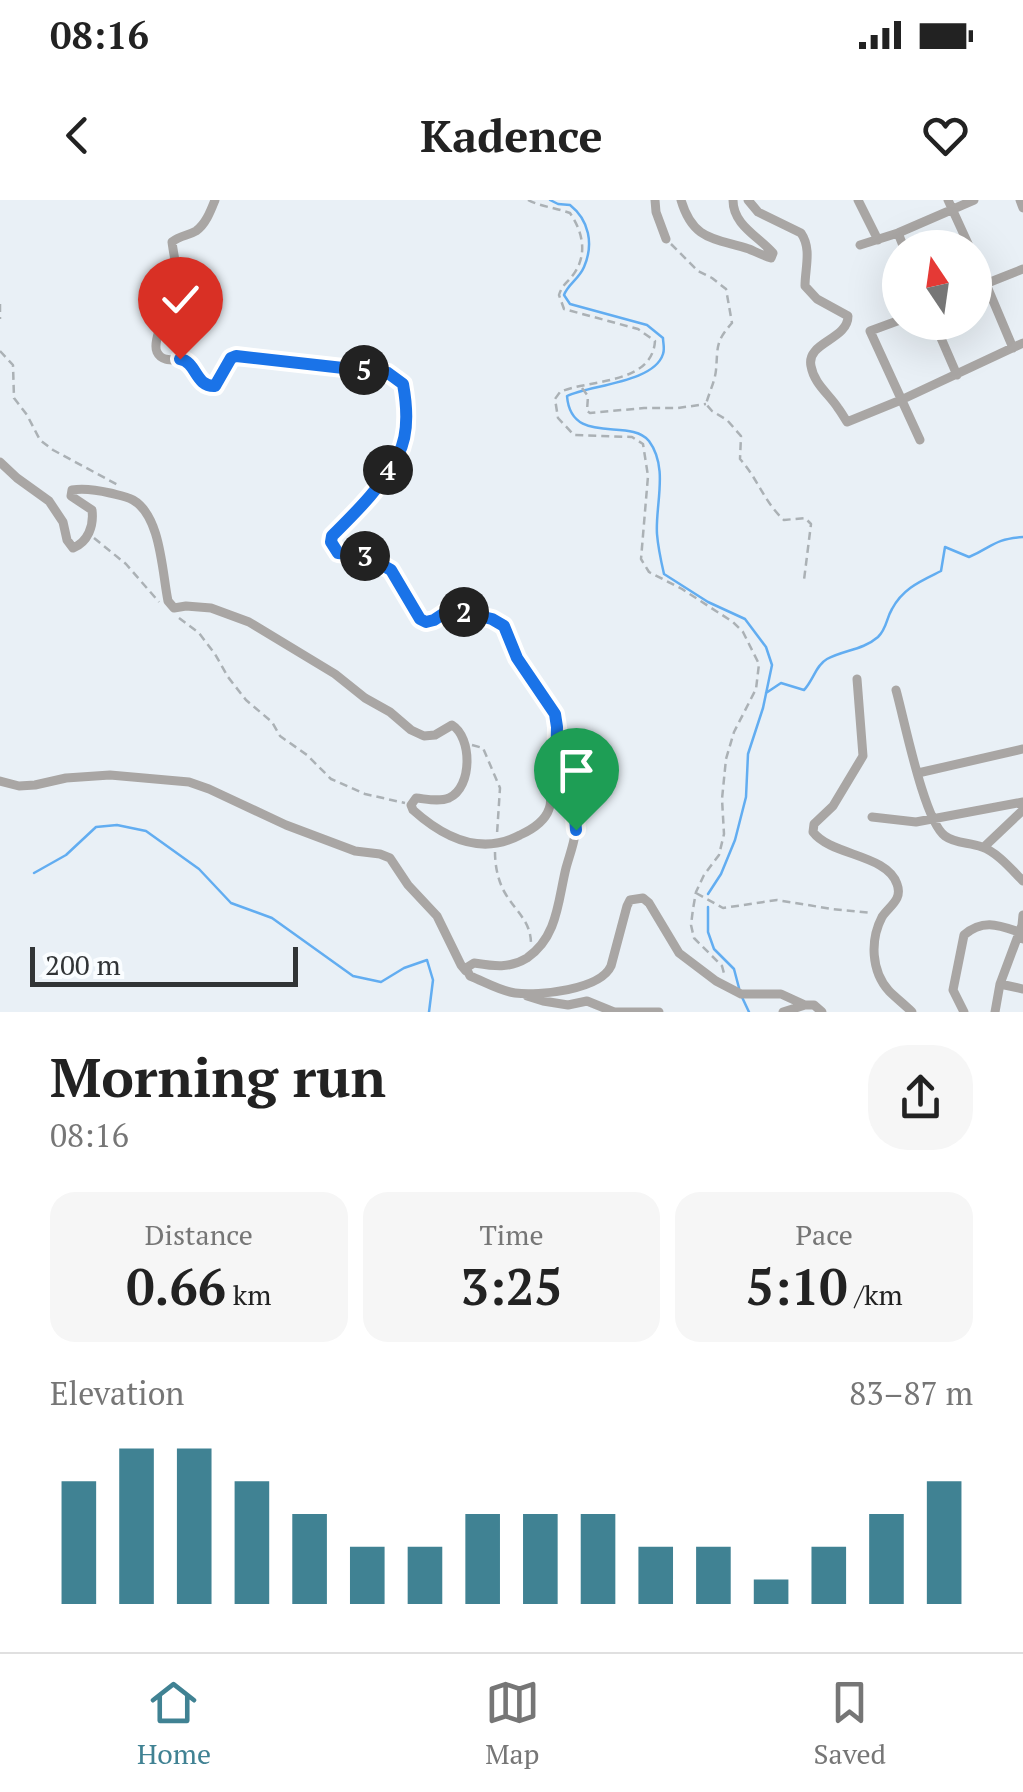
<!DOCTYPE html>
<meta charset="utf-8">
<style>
body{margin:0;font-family:"PT Serif",serif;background:#f6f6f6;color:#222;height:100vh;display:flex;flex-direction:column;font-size:38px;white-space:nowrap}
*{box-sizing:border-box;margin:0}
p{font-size:32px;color:#767676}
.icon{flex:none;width:55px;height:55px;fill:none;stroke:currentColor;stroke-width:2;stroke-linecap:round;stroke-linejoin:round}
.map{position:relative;height:812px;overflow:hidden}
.panel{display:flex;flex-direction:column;background:#fff;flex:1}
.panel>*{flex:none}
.needle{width:65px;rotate:347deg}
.buttons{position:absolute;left:882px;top:30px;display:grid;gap:20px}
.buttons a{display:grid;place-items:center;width:110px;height:110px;border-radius:50%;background:#fff;box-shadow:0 10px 40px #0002;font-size:50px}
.scale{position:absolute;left:30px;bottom:25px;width:268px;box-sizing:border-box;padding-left:10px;border:5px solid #313436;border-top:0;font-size:28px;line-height:35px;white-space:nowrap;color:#313436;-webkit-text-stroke:8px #fafdff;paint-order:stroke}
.pin{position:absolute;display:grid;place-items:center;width:85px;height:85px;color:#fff;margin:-102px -42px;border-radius:50% 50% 50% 0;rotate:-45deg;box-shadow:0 0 10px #0007}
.pin .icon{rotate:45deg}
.km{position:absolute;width:50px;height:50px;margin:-25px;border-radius:50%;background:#222;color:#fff;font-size:28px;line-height:50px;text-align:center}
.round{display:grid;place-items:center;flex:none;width:105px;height:105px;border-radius:40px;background:#f6f6f6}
.head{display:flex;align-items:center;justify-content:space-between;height:170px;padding:0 50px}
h1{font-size:55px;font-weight:600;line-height:75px}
.stats{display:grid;grid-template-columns:repeat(3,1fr);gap:15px;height:170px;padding:10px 50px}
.stats div{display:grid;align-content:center;border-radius:25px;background:#f6f6f6;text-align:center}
.stats b{font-size:50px;font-weight:600}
.stats small{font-size:28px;font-weight:400}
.stats p{font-size:28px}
.chart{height:280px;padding:20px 50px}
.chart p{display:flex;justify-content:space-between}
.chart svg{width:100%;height:180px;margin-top:10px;stroke:#408293;stroke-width:6}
.status{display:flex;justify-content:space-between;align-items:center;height:70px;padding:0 50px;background:#fff;direction:ltr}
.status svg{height:28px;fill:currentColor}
header{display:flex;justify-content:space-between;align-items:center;height:130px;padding:0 50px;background:#fff;font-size:45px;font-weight:600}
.tab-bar{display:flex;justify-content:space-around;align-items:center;height:140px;border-top:2px solid #e0e0e0;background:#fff;font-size:28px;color:#767676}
.tab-bar a{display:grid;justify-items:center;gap:5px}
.tab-bar .active{color:#408293}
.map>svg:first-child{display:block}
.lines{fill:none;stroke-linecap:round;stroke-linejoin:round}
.stream{stroke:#62adf1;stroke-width:2.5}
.path{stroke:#abb1b5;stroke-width:2.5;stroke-dasharray:8 5;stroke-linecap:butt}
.minor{stroke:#a9a6a4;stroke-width:9}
.route-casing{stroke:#fff;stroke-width:20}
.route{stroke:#1a73e8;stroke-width:12}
</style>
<div class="status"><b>08:16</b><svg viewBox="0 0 49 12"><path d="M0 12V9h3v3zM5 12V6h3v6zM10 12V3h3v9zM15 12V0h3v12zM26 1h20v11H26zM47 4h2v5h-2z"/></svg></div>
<header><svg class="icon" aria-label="back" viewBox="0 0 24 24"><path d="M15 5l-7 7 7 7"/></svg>Kadence<svg class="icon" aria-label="heart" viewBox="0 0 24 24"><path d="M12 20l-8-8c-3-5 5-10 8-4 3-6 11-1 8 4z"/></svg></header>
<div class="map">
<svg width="1023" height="812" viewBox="0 0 1023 812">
<rect width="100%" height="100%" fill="#e9f0f6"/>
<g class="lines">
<path class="stream" d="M 550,0 L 558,4 L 570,5 C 589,20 594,44 584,67 C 579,79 568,84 564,95 L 570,104 L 647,125 L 663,138 C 663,143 665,149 663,154 C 654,183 589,185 567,196 C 571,247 630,217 649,241 C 669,268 655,305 657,334 C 658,347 661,361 664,374 L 708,402 L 745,419 L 766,447 L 772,465 L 763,508 L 748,554 L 746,597 L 735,640 L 721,674 L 708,694
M 766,493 L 781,483 L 804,490 C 813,481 816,465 827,459 C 844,450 863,450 878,437 C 887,428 886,419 892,409 C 903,388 921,381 941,371 L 945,347 L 969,357 C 993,347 993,339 1023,337
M 34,673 L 66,655 L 96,627 L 117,625 L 146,631 L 199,669 L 231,703 L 272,718 L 353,776 L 381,782 L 404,768 L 427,760 L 433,780 L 429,812
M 708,707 L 708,732 L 714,749 L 734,769 L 739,788
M 741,795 L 749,812"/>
<path class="path" d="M 528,0 C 539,6 556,8 570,13 C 583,32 588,55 573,75 C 567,83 562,85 559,95 L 564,109 L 638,129 L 655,141 C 652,185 589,179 560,192 L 555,199 L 558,218 L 574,235 L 632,237 L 643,244 L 648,276 L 641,359 L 649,372 L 682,389 L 733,422 L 743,432 L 759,464 L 756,489 L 734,532 L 726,559 L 722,599 L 724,634 L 719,655 L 704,675 L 696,692 L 693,709 L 691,725 L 694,738 L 722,766 L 725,777
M 671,44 L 698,71 L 712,78 L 726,89 L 732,123 C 715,142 718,147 716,170 C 715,181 709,193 706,204 L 712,211 L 727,220 L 741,236 L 740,259 C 758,279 764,302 784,320 L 805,318 L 811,324 L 804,380
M 0,104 L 0,119
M 0,151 L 13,165 L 14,198 L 27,215 L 40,240 L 53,250 L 118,285
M 582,188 L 588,196 L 587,211 L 590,213 L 644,208 L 678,208 L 706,204
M 94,338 L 126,364 L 159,402
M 179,418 L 199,433 L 215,454 L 228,477 L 246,500 L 272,522 L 280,536 L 307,555 L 331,579 L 365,594 L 405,603
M 472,545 L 483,548 L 500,588 L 497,634
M 495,652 C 495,666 498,681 505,693 C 516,712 531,721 531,744
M 696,693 L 723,708 L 777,700 L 832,709 L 872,713"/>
<path class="minor" d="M 215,0 C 211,10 206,24 196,31 C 188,36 180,35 172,42 C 174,58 179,74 175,90 C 171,104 151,140 157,152 C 162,163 176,159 186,160 C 197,169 198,187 215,186 L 220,181 L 231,158 L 237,155 L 388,173 L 403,184 C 407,206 409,235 398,255 C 383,286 356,312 332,336 L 331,342 L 338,353 L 344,355 L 366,356 L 391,370 L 421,419 L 426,422 L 434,420 L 446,412 L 457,411 L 492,419 L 504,427 L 517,458 L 555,514 L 557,527 L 556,573
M 655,0 L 656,12 L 666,39
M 681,0 C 693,41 715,38 749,49 C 756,52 764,56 771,58 L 773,53 C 758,36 733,25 733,0
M 748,0 L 758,12 L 801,33 C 812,49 805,68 805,86 L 817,99 L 848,116 C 848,140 806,142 811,166 C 814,184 829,194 838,208 C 841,212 844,217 847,222 L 901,200 L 1023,143
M 858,0 L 878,40
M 948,0 L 970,48
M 1020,0 L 1023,8
M 898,33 L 904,48
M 860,45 L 898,33 L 974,0
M 975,58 L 1013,148
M 975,88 L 1023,69
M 900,120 L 870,131 L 920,240
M 934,122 L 957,175
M 0,262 L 17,278 L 49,301 L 63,322 L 67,340 L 73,348 C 88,342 94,326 92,310 L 71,296 L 72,290 C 85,288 97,290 110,293 C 118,295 126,296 133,300 C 161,316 162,372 168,401 L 174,408 L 186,406 L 211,408 L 249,422 L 335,474 L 365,498 L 390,512 L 411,530 L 424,536 L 435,535 L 452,525 C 472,537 473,587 449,598 C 439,602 427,599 416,598 L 411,605 L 413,610 C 443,637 481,656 520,635 C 531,630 545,621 549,609 C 553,600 549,588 549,578 L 556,573 C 568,582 574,607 575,622 C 577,637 570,653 566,668 C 558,700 558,737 527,758 C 509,769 493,766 474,763 L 466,768 L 470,776 C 485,782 500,791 515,793 C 539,796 600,790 611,766 L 627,706 L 630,700 L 643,698 L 649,703 L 679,753 L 716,781 L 741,794 L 781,794 L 805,805 L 814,805 L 822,812
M 857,479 L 863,556 L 833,606 L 814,624 L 813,632 C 831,656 887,654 897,684 C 903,700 889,706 882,717 C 870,740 871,771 889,791 C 896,798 905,805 912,812
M 896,490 C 904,518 924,621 945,636 C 956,644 969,642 982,647 C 997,652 1012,670 1023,681
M 918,573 L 1023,549
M 0,581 L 19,586 L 35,585 L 66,578 L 110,575 L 189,582 L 209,589 L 286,625 L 355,651 L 380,654 L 390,658 L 408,685 L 437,716 L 461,765 L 466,771
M 872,617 L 916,622 L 1023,602
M 984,647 L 1023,610
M 1000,784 L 1023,789
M 527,796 L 543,801 L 568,805 L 587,801 L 614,812
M 616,812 L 659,812
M 783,812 L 805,805
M 964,812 L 953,790 L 964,735 C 983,719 998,725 1019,732 L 1023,739
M 995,812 L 1000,784 L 1022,725 L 1023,715"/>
</g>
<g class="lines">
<g class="route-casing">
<path id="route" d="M 180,159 C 197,162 195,187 215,186 L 231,158 L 236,156 L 388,173 L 403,184 C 407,206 409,235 398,255 C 383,286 356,312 332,336 L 331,342 L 338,353 L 366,356 L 391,370 L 420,419 L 426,422 L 434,420 L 446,412 L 458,411 L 492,419 L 504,426 L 517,458 L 555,514 L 557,527 L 556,573 C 570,585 575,612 576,630"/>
</g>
<use href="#route" class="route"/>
</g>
</svg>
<div class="buttons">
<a><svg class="needle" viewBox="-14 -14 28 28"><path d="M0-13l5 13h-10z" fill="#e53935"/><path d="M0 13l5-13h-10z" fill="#767676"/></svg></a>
</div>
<div class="scale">200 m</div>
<div class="pin" style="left:576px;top:630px;background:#1e9e55"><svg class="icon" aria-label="arrive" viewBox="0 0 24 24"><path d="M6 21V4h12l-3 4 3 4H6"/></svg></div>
<div class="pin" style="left:180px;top:159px;background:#d93025"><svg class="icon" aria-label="check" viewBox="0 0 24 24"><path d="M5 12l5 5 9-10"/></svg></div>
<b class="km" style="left:464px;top:412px">2</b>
<b class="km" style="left:365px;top:356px">3</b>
<b class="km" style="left:388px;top:270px">4</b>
<b class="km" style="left:364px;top:170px">5</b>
</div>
<section class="panel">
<div class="head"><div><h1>Morning run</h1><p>08:16</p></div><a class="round"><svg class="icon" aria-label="share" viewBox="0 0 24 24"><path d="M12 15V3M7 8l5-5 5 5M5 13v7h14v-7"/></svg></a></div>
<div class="stats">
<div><p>Distance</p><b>0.66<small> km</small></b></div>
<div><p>Time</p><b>3:25</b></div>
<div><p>Pace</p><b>5:10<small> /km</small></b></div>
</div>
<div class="chart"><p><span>Elevation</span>83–87 m</p>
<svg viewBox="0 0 160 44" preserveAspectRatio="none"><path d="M5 44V14M15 44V6M25 44V6M35 44V14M45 44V22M55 44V30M65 44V30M75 44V22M85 44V22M95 44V22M105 44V30M115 44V30M125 44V38M135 44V30M145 44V22M155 44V14"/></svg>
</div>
</section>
<nav class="tab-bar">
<a class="active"><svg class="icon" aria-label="home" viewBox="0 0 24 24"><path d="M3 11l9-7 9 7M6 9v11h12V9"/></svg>Home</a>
<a><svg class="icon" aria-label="map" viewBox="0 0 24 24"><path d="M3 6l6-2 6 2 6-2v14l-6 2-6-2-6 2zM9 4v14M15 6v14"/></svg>Map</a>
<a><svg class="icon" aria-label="saved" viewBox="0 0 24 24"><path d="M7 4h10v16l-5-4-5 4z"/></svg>Saved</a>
</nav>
